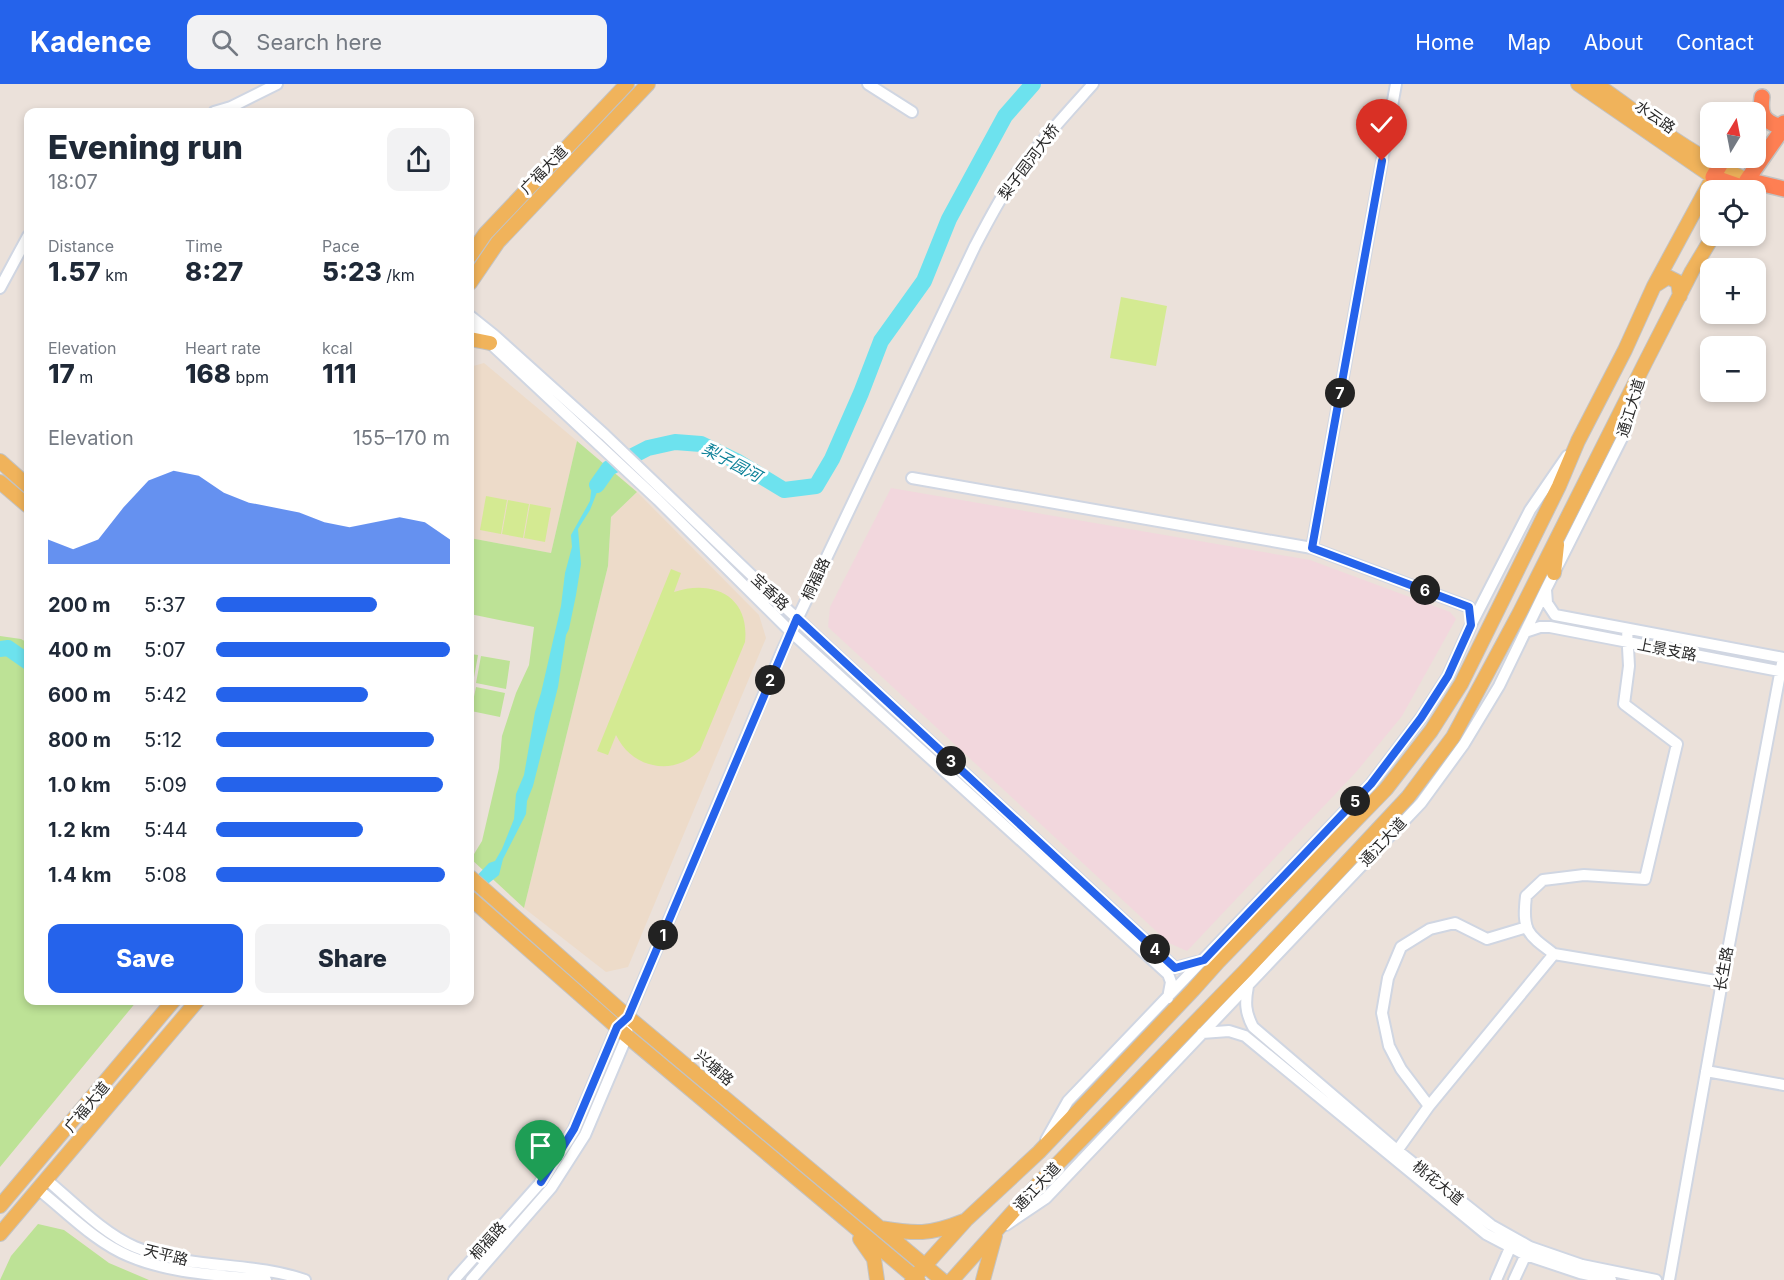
<!DOCTYPE html>
<meta charset="utf-8">
<style>
body{margin:0;font-family:Inter,"Noto Sans SC",sans-serif;background:#f2f2f3;color:#1f2937;height:100vh;display:flex;flex-direction:column;font-size:22px;white-space:nowrap}
*{box-sizing:border-box;margin:0}
p{font-size:20px;color:#747a83}
.icon{flex:none;width:33px;height:33px;fill:none;stroke:currentColor;stroke-width:2;stroke-linecap:round;stroke-linejoin:round}
.map{position:relative;flex:1;overflow:hidden}
.details{position:absolute;left:24px;top:24px;width:450px;height:897px;display:flex;flex-direction:column;background:#fff;border-radius:12px;box-shadow:0 3px 9px #0003}
.details>*{flex:none}
.needle{width:39px;rotate:10deg}
.tools{position:absolute;left:1700px;top:18px;display:grid;gap:12px}
.tools a{display:grid;place-items:center;width:66px;height:66px;border-radius:12px;background:#fff;box-shadow:0 3px 9px #0003;font-size:30px}
.pin{position:absolute;display:grid;place-items:center;width:51px;height:51px;color:#fff;margin:-62px -26px;border-radius:50% 50% 50% 0;rotate:-45deg;box-shadow:0 0 6px #0007}
.pin .icon{rotate:45deg}
.km{position:absolute;width:30px;height:30px;margin:-15px;border-radius:50%;background:#222;color:#fff;font-size:16px;line-height:30px;text-align:center}
.round{display:grid;place-items:center;flex:none;width:63px;height:63px;border-radius:12px;background:#f2f2f3}
.headline{display:flex;align-items:center;justify-content:space-between;height:102px;padding:0 24px}
h1{font-size:33px;font-weight:800;line-height:45px}
.stats{display:grid;grid-template-columns:repeat(3,1fr);gap:9px;height:102px;padding:6px 24px}
.stats div{display:grid;align-content:center}
.stats b{font-size:26px;font-weight:800}
.stats small{font-size:16px;font-weight:400}
.stats p{font-size:16px}
.chart{height:168px;padding:12px 24px}
.chart p{display:flex;justify-content:space-between}
.chart svg{width:100%;height:108px;margin-top:6px;fill:#2563eb;opacity:.7}
.primary-button{display:flex;gap:12px;margin-top:auto;padding:12px 24px}
.primary-button a{flex:1;height:69px;border-radius:12px;background:#2563eb;color:#fff;font-size:24px;font-weight:800;line-height:69px;text-align:center}
.primary-button a+a{background:#f2f2f3;color:#1f2937}
ul{padding:0 24px;list-style:none;font-size:20px}
li{display:grid;grid-template-columns:96px 72px 1fr;align-items:center;height:45px}
li i{height:15px;border-radius:8px;background:#2563eb}
header{display:flex;align-items:center;gap:36px;box-sizing:border-box;height:84px;padding:0 30px;background:#2563eb;color:#fff}
header strong{font-size:28px}
nav{display:flex;gap:33px;margin-inline-start:auto;font-size:21px}
.search{width:420px;height:54px;background:#f2f2f3;display:flex;align-items:center;gap:15px;box-sizing:border-box;padding:0 21px;border-radius:12px;color:#747a83;font-size:22px}
.map>svg:first-child{display:block}
.education{fill:#eddbc9}
.medical{fill:#f2d7dd}
.green{fill:#bde296}
.pitch{fill:#d4ea92}
.water{fill:#6de2ee}
.lines{fill:none;stroke-linecap:round;stroke-linejoin:round}
.river{stroke:#6de2ee;stroke-width:16}
.minor-casing{stroke:#d0d6e2;stroke-width:14}
.major-casing{stroke:#c3c3c3;stroke-width:16}
.highway-casing{stroke:#c3c3c3;stroke-width:18}
.minor{stroke:#fff;stroke-width:10}
.major{stroke:#f0b35b;stroke-width:14}
.highway{stroke:#fe7f53;stroke-width:15}
.route-casing{stroke:#fff;stroke-width:12}
.route{stroke:#2563eb;stroke-width:8}
.labels{text-anchor:middle;stroke-width:6;stroke-linejoin:round;paint-order:stroke}
.street-label{font-size:15px;fill:#292929;stroke:#fff}
.water-label{font-size:16px;font-style:italic;fill:#0d8198;stroke:#fff}
</style>
<header>
<strong>Kadence</strong>
<div class="search"><svg class="icon" aria-label="search" viewBox="0 0 24 24"><circle cx="10" cy="10" r="6"/><path d="M15 15l6 6"/></svg>Search here</div>
<nav><a>Home</a><a>Map</a><a>About</a><a>Contact</a></nav>
</header>
<div class="map">
<svg width="1784" height="1196" viewBox="0 0 1784 1196">
<rect width="100%" height="100%" fill="#ebe1da"/>
<path class="education" d="M 484,279 L 577,357 L 551,469 L 470,454 L 470,283 Z
M 637,408 L 759,531 L 766,554 L 628,883 L 606,888 L 524,824 L 608,482 L 611,433 Z"/>
<path class="medical" d="M 891,404 L 1310,476 L 1450,528 L 1456,535 L 1402,632 L 1357,687 L 1187,867 L 1169,859 L 828,543 L 830,523 Z"/>
<path class="green" d="M 577,357 L 637,408 L 611,433 L 608,482 L 524,824 L 471,775 L 482,757 L 499,684 L 502,652 L 516,609 L 529,581 L 534,543 L 470,530 L 470,454 L 551,469 Z
M 0,552 L 21,555 L 28,559 L 28,916 L 137,917 L 0,1083 Z
M 470,570 L 478,571 L 473,599 L 470,599 Z
M 481,572 L 510,577 L 506,605 L 476,599 Z
M 476,603 L 505,609 L 500,633 L 471,627 Z
M 38,1140 L 64,1146 L 109,1179 L 149,1196 L 0,1196 L 11,1172 Z"/>
<path class="pitch" d="M 1121,213 L 1167,222 L 1156,282 L 1110,274 Z
M 486,412 L 507,416 L 501,450 L 480,446 Z
M 508,416 L 529,420 L 523,454 L 502,450 Z
M 530,420 L 551,424 L 545,458 L 524,454 Z
M 671,485 L 681,489 L 674,508 C 713,495 750,512 745,558 L 700,666 C 674,693 632,685 616,651 L 608,671 L 597,667 Z"/>
<path class="water" d="M 606,382 L 614,389 L 609,390 L 601,398 L 590,426 L 578,445 L 581,480 L 576,511 L 569,545 L 566,551 L 558,603 L 533,702 L 527,717 L 526,730 L 503,775 L 499,791 L 470,814 L 470,799 L 489,779 L 495,777 L 502,765 L 514,735 L 516,710 L 524,691 L 535,628 L 541,609 L 561,522 L 565,489 L 572,463 L 571,451 L 590,417 L 592,400 Z"/>
<g class="lines">
<path class="river" d="M 597,401 L 609,384 L 648,364 L 675,358 L 701,360 L 738,378 L 784,406 L 816,402 L 832,375 L 861,309 L 881,257 L 924,197 L 949,135 L 1005,32 L 1033,0
M 0,565 L 8,564 L 28,578"/>
<g class="minor-casing">
<path id="minor" d="M 868,0 L 912,28
M 214,28 L 231,23 L 277,0
M 0,204 L 28,152
M 470,232 L 495,252 L 605,351 L 789,527 L 1175,884 L 1204,876
M 470,244 L 490,259 L 658,416 L 791,548 L 1168,890 L 1171,898 L 1168,914
M 912,394 L 1312,464 L 1469,523
M 1312,464 L 1396,0
M 1546,506 L 1547,519 L 1555,531 L 1784,574
M 1525,548 L 1540,543 L 1550,543 L 1784,588
M 1554,870 C 1527,850 1522,847 1526,812 L 1543,796 L 1584,791 L 1645,795 L 1677,660 L 1624,620 L 1629,582 L 1627,545
M 1248,902 C 1245,918 1245,928 1253,943 L 1398,1067 L 1491,1141 L 1530,1163 L 1582,1181 L 1656,1196
M 1202,949 L 1229,947 L 1245,952 L 1486,1150 L 1526,1171 L 1580,1189 L 1611,1196
M 1706,987 L 1784,1001
M 1429,1022 L 1401,985 L 1389,962 L 1382,929 L 1388,894 L 1401,863 L 1430,845 L 1455,839 L 1487,855 L 1527,843
M 1046,1056 L 1068,1017 L 1371,700 L 1421,634 L 1448,592 L 1471,541 L 1530,426 L 1567,372
M 1394,1071 L 1429,1022 L 1554,870 L 1722,898
M 47,1096 C 73,1118 104,1150 135,1163 C 189,1186 250,1177 305,1196
M 39,1106 C 67,1128 95,1158 129,1172 C 171,1190 221,1191 266,1196
M 1006,1141 L 1046,1114 L 1421,719 L 1464,660 L 1499,602 L 1546,505 L 1625,348 L 1638,303
M 454,1196 L 541,1098 L 574,1045 L 617,943 L 621,939
M 471,1196 L 551,1104 L 585,1051 L 627,952 L 628,933 L 783,565 L 975,162 C 988,137 1001,112 1017,89 C 1040,58 1067,29 1093,0
M 1496,1196 L 1513,1157
M 1514,1196 L 1528,1166
M 1669,1196 L 1722,898 L 1783,574"/>
</g>
<g class="major-casing">
<path id="major" d="M 1596,0 C 1645,34 1692,72 1747,96 L 1742,105
M 470,172 L 485,150 L 627,0
M 470,199 L 498,158 L 648,0
M 1654,202 L 1668,193 L 1678,198 L 1680,212
M 470,255 L 490,259
M 0,377 L 28,402
M 0,398 L 28,422
M 1554,489 L 1557,461
M 470,793 L 628,933 L 942,1196
M 470,814 L 627,952 L 918,1196
M 0,1122 L 174,916
M 880,1144 C 916,1150 929,1151 964,1137
M 0,1150 L 198,916
M 860,1155 L 874,1175 L 877,1196
M 912,1196 L 966,1136 L 1039,1068 L 1193,906 L 1218,878 L 1386,705 L 1431,647 L 1461,600 L 1559,402 L 1578,357 L 1625,266 L 1654,202 L 1713,93 L 1578,0
M 952,1196 L 1037,1101 L 1247,885 L 1408,713 L 1453,653 L 1520,528 L 1645,279 L 1692,187 L 1713,152
M 983,1196 L 995,1152"/>
</g>
<g class="highway-casing">
<path id="highway" d="M 1762,13 C 1760,29 1762,37 1779,42 L 1784,39
M 1784,43 L 1747,96 L 1784,105
M 1724,74 L 1713,93 L 1750,106"/>
</g>
<use href="#minor" class="minor"/>
<use href="#major" class="major"/>
<use href="#highway" class="highway"/>
</g>
<g class="lines">
<g class="route-casing">
<path id="route" d="M 541,1098 L 574,1045 L 617,943 L 628,933 L 797,534 L 1175,884 L 1204,876 L 1371,700 L 1421,634 L 1448,592 L 1471,541 L 1469,523 L 1312,464 L 1382,77"/>
</g>
<use href="#route" class="route"/>
</g>
<g class="labels">
<g class="street-label">
<text transform="translate(1655 33) rotate(35)" y="5">水云路</text>
<text transform="translate(1029 78) rotate(-53)" y="5">梨子园河大桥</text>
<text transform="translate(544 86) rotate(-46)" y="5">广福大道</text>
<text transform="translate(1631 324) rotate(-73)" y="5">通江大道</text>
<text transform="translate(816 495) rotate(-65)" y="5">桐福路</text>
<text transform="translate(770 508) rotate(44)" y="5">宝香路</text>
<text transform="translate(1667 566) rotate(11)" y="5">上景支路</text>
<text transform="translate(1383 758) rotate(-47)" y="5">通江大道</text>
<text transform="translate(1724 885) rotate(-80)" y="5">长生路</text>
<text transform="translate(714 984) rotate(40)" y="5">兴塘路</text>
<text transform="translate(87 1023) rotate(-50)" y="5">广福大道</text>
<text transform="translate(1438 1099) rotate(39)" y="5">桃花大道</text>
<text transform="translate(1037 1103) rotate(-47)" y="5">通江大道</text>
<text transform="translate(488 1157) rotate(-48)" y="5">桐福路</text>
<text transform="translate(166 1171) rotate(14)" y="5">天平路</text>
</g>
<g class="water-label">
<text transform="translate(732 378) rotate(28)" y="6">梨子园河</text>
</g>
</g>
</svg>
<div class="tools">
<a><svg class="needle" viewBox="-14 -14 28 28"><path d="M0-13l5 13h-10z" fill="#e53935"/><path d="M0 13l5-13h-10z" fill="#747a83"/></svg></a>
<a><svg class="icon" aria-label="locate" viewBox="0 0 24 24"><circle cx="12" cy="12" r="6"/><path d="M12 2v4M12 18v4M2 12h4M18 12h4"/></svg></a>
<a>+</a>
<a>−</a>
</div>
<div class="pin" style="left:541px;top:1098px;background:#1e9e55"><svg class="icon" aria-label="arrive" viewBox="0 0 24 24"><path d="M6 21V4h12l-3 4 3 4H6"/></svg></div>
<div class="pin" style="left:1382px;top:77px;background:#d93025"><svg class="icon" aria-label="check" viewBox="0 0 24 24"><path d="M5 12l5 5 9-10"/></svg></div>
<b class="km" style="left:663px;top:851px">1</b>
<b class="km" style="left:770px;top:596px">2</b>
<b class="km" style="left:951px;top:677px">3</b>
<b class="km" style="left:1155px;top:865px">4</b>
<b class="km" style="left:1355px;top:717px">5</b>
<b class="km" style="left:1425px;top:506px">6</b>
<b class="km" style="left:1340px;top:309px">7</b>
<section class="details">
<div class="headline"><div><h1>Evening run</h1><p>18:07</p></div><a class="round"><svg class="icon" aria-label="share" viewBox="0 0 24 24"><path d="M12 15V3M7 8l5-5 5 5M5 13v7h14v-7"/></svg></a></div>
<div class="stats">
<div><p>Distance</p><b>1.57<small> km</small></b></div>
<div><p>Time</p><b>8:27</b></div>
<div><p>Pace</p><b>5:23<small> /km</small></b></div>
</div>
<div class="stats">
<div><p>Elevation</p><b>17<small> m</small></b></div>
<div><p>Heart rate</p><b>168<small> bpm</small></b></div>
<div><p>kcal</p><b>111</b></div>
</div>
<div class="chart"><p><span>Elevation</span>155–170 m</p>
<svg viewBox="0 0 160 44" preserveAspectRatio="none"><path d="M0 44V34L10 38L20 34L30 21L40 10L50 6L60 8L70 15L80 19L90 21L100 23L110 27L120 29L130 27L140 25L150 27L160 34V44z"/></svg>
</div>
<ul>
<li><b>200 m</b>5:37<i style="width:69%"></i></li>
<li><b>400 m</b>5:07<i style="width:100%"></i></li>
<li><b>600 m</b>5:42<i style="width:65%"></i></li>
<li><b>800 m</b>5:12<i style="width:93%"></i></li>
<li><b>1.0 km</b>5:09<i style="width:97%"></i></li>
<li><b>1.2 km</b>5:44<i style="width:63%"></i></li>
<li><b>1.4 km</b>5:08<i style="width:98%"></i></li>
</ul>
<div class="primary-button"><a>Save</a><a>Share</a></div>
</section>
</div>
